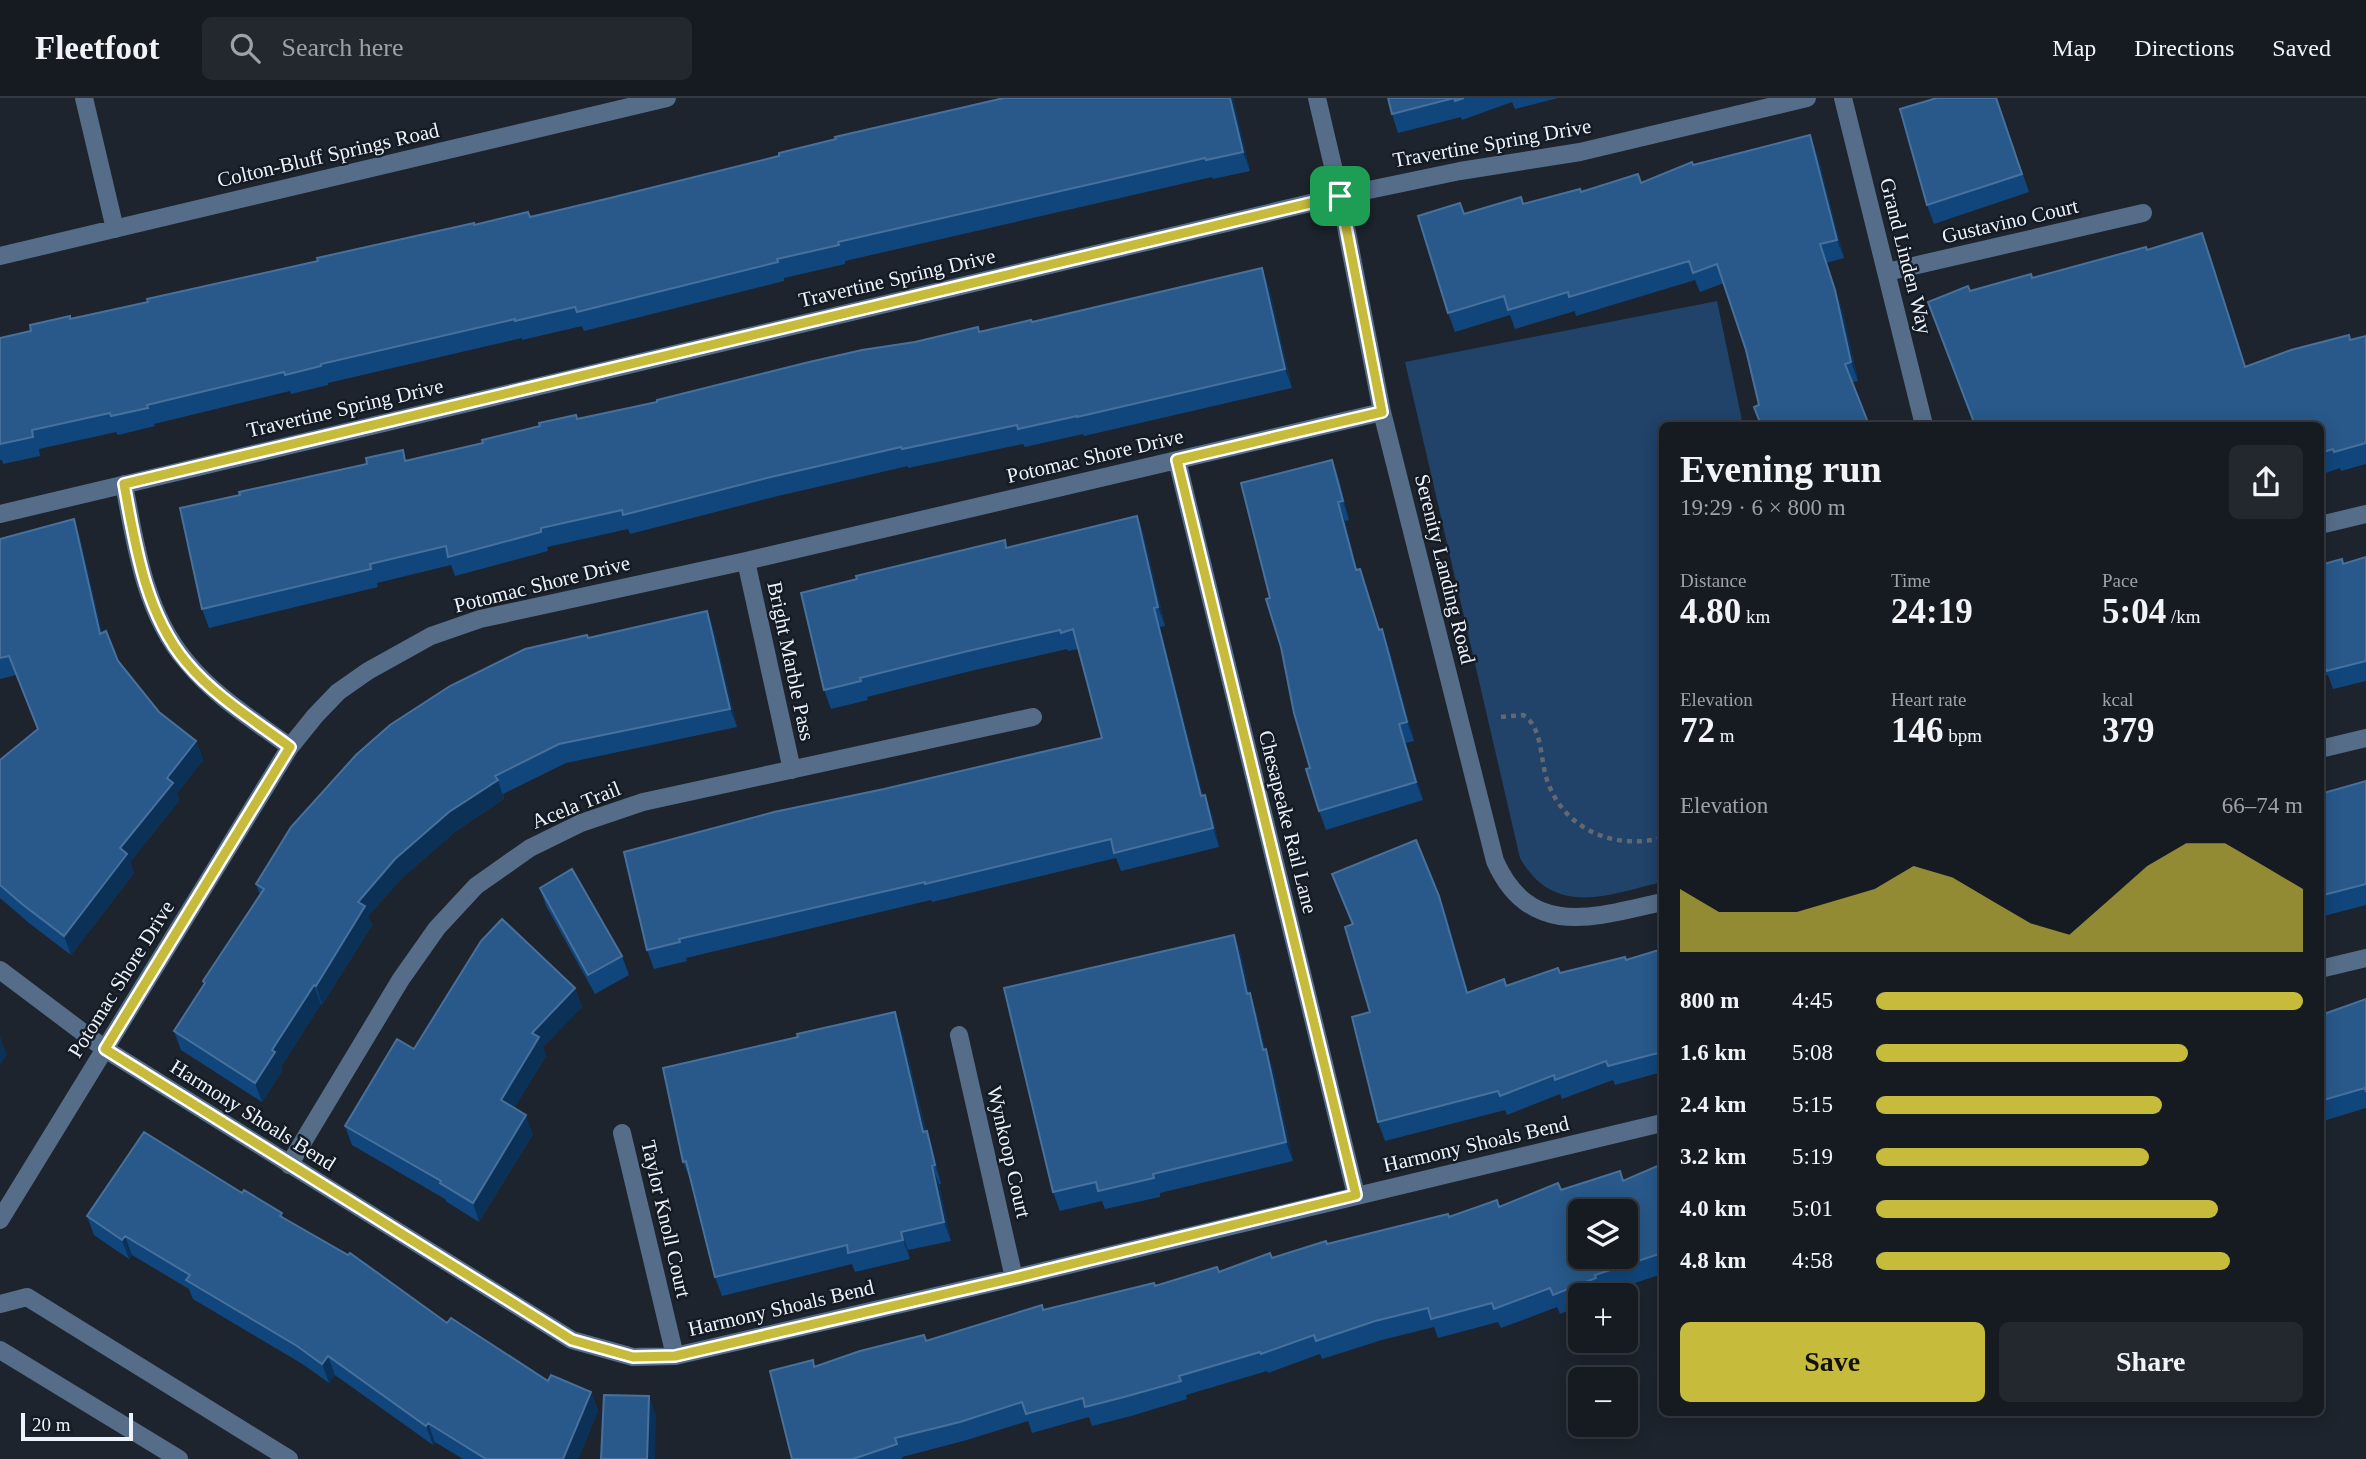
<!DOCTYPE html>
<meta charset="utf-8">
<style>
body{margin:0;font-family:"Times New Roman",serif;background:#23282f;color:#f1f3f6;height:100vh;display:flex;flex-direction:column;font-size:26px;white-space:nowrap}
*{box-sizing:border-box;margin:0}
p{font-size:23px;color:#9ea1a5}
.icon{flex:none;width:38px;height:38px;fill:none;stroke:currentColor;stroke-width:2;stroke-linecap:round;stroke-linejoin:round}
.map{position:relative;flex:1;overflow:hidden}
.sheet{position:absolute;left:1659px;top:324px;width:665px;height:994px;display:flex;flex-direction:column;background:#161b22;border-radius:10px;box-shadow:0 4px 18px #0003,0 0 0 2px #353940}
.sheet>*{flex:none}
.tools{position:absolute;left:1568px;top:1101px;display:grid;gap:14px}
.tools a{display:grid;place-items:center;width:70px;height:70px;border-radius:10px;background:#161b22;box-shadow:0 4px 18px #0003,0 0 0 2px #353940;font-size:35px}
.scale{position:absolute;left:21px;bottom:18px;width:112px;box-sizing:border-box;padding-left:7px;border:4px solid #eef3fa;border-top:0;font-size:19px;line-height:24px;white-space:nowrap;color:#eef3fa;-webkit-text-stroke:5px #141b24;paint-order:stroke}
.pin{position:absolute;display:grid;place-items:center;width:60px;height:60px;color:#fff;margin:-30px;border-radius:14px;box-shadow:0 4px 10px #0006}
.round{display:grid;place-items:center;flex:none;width:74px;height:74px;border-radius:10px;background:#23282f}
.head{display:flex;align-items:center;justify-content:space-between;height:119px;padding:0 21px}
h1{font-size:38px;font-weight:700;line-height:52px}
.stats{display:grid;grid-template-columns:repeat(3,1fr);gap:10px;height:119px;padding:7px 21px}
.stats div{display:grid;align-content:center}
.stats b{font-size:35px;font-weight:700}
.stats small{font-size:19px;font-weight:400}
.stats p{font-size:19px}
.chart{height:196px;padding:14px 21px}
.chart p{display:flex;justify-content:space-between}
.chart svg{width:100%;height:126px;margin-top:7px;fill:#c7bb3c;opacity:.7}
.cta{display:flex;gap:14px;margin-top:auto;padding:14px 21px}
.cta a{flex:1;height:80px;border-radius:10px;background:#c7bb3c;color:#111;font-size:28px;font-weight:700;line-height:80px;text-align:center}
.cta a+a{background:#23282f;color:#f1f3f6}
ul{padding:0 21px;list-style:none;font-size:23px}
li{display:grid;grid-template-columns:112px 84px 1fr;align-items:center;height:52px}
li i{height:18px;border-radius:9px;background:#c7bb3c}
header{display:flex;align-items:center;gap:42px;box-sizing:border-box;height:98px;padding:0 35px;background:#161b22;border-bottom:2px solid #353940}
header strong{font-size:33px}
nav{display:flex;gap:38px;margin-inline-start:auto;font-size:24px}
.search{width:490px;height:63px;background:#23282f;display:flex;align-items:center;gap:18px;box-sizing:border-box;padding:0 24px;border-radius:10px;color:#9ea1a5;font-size:26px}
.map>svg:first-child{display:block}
.green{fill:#214269}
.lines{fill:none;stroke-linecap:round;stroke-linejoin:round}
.path{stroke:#626871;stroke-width:4.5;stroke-dasharray:5 5;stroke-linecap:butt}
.minor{stroke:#566d89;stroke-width:18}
.wall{fill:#11467c}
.shaded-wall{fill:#0c3157}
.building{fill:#28598a;stroke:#47719c;stroke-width:2;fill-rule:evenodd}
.route-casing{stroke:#fff;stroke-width:14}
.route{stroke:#c7bb3c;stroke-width:9}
.labels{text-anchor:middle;stroke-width:5;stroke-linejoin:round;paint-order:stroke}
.street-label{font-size:21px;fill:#eef3fa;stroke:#141b24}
</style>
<header>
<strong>Fleetfoot</strong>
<div class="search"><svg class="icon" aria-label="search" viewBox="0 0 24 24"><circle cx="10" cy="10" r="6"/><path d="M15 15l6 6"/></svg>Search here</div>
<nav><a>Map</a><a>Directions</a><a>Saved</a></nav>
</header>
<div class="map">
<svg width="2366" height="1361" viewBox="0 0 2366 1361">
<rect width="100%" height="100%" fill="#1d242d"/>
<path class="green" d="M 1717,203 L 1743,327 L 1662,327 L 1662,784 C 1608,797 1554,820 1520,760 L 1405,264 Z"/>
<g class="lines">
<path class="path" d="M 1501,619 L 1523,617 C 1543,629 1540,662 1547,682 C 1564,732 1614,752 1662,740"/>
<path class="minor" d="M 84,0 L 115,131
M 1317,0 L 1340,98 L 1382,314 L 1495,763 C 1530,842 1596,819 1662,804
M 1843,0 L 1924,327
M 0,158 L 667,0
M 1887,174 L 2143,115
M 1177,362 L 1356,1097
M 124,386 C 135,446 145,515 186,563 C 214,598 255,623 290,649
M 0,416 L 1340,98 L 1460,73 L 1580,54 L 1807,0
M 2320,427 L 2366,416
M 746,463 L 792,672
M 2320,651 L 2366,640
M 2320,871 L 2366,860
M 0,872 L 105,951 L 572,1242 L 633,1259 L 675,1258 L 1014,1180 L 1662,1025
M 959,937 L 1014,1180
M 622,1035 L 675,1258
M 289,1067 L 401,881 L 437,830 L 476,788 L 530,750 L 581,725 L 643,704 L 1033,619
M 0,1122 L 290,649 L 315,618 L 338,594 L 368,573 L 431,538 L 480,521 L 746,463 L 1382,314
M 0,1206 L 27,1199 L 289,1361
M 0,1252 L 179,1361"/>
</g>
<path class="wall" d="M 1233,0 L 1250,73 L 1213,81 L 1212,79 L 845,163 L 845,166 L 784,180 L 784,183 L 584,233 L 582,228 L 522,242 L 522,240 L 328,285 L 328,287 L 291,296 L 290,293 L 154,326 L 155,328 L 118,337 L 116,334 L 39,351 L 40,358 L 3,366 L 2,362 L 0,362 L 0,240 L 71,221 L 148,204 L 475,127 L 530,119 Z
M 1388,0 L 1558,0 L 1515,11 L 1512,4 L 1462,22 L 1461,19 L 1398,35 L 1392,16 Z
M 1997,0 L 2029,94 L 1934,126 L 1927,107 Z
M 1817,55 L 1844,160 L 1826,165 L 1842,211 L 1858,283 L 1759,307 L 1746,252 L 1724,185 L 1700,194 L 1695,182 L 1576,218 L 1575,213 L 1515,231 L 1510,217 L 1455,234 L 1448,215 L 1460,105 L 1464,116 L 1524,106 L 1581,94 L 1641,85 L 1693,67 Z
M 2147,152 L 2209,153 L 2246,269 L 2366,238 L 2366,366 L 2341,373 L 2340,370 L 2320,377 L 2320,327 L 1970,193 L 2032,180 Z
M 1269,189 L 1292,290 L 1084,338 L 1083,336 L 1025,349 L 1023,346 L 908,370 L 908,368 L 778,398 L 630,436 L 628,431 L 547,449 L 548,453 L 455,478 L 451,467 L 377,485 L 378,489 L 209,530 L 202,511 L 406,362 L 483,345 L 577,321 L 980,234 L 1032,224 Z
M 1332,362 L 1339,381 L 1349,422 L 1345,423 L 1357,472 L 1360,471 L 1380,532 L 1389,550 L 1414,643 L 1406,645 L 1423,702 L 1326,732 L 1319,713 L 1270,500 Z
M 1137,418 L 1144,437 L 1165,528 L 1160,529 L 1203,697 L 1212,716 L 1219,749 L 1121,773 L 1116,760 L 932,804 L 931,802 L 686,860 L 687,863 L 654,871 L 647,852 L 884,691 L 1102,640 L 1078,551 L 1068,553 L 1067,551 L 975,572 L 867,599 L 868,602 L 831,611 L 824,592 L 857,481 L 1005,442 L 1007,450 Z
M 74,421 L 80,440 L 102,535 L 118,563 L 159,614 L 196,643 L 203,662 L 177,695 L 179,703 L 130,764 L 134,775 L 71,857 L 29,825 L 0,800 L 0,662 L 38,631 L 16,577 L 0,581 L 0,441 Z
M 2366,459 L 2366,583 L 2333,591 L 2328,577 L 2320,578 L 2320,467 L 2344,466 Z
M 714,532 L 737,629 L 566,665 L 503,696 L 504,701 L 456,733 L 402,780 L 368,818 L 372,827 L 322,907 L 321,906 L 281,969 L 282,973 L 262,1004 L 181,952 L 174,933 L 204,886 L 203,883 L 260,797 L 256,786 L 588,540 Z
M 2366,683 L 2366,807 L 2320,819 L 2320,696 Z
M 1332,776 L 1446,817 L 1468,895 L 1506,888 L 1560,875 L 1626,862 L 1662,851 L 1662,974 L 1615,987 L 1613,982 L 1562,1001 L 1560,996 L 1507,1017 L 1505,1012 L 1385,1043 L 1378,1024 L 1370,914 L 1352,827 Z
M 540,790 L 622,858 L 629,877 L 595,896 L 546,808 Z
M 1241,855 L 1249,895 L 1256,914 L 1265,951 L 1273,970 L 1293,1063 L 1160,1095 L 1160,1099 L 1105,1111 L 1102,1103 L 1060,1113 L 1053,1094 Z
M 575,890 L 582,909 L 543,949 L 546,958 L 514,1010 L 533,1036 L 479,1124 L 447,1104 L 445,1101 L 352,1047 L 345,1028 L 414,951 Z
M 2366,901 L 2366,1010 L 2320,1024 L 2320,916 L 2321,917 Z
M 902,933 L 926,1034 L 933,1052 L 941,1086 L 939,1086 L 951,1143 L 908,1152 L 910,1161 L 855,1174 L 852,1166 L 722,1198 L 715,1179 L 691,1083 L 683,1064 Z
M 1662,1066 L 1662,1176 L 1602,1196 L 1602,1197 L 1580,1197 L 1580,1208 L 1560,1216 L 1557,1209 L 1501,1230 L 1498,1224 L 1438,1240 L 1434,1229 L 1382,1242 L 1322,1261 L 1320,1256 L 1268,1275 L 1267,1273 L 1186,1297 L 1187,1301 L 1131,1318 L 1092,1328 L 1089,1319 L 1032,1335 L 1028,1323 L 967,1342 L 902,1359 L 902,1361 L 792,1361 L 815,1268 L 926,1243 L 1044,1212 L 1219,1174 L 1328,1146 L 1499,1109 L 1561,1092 L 1623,1083 Z
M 242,1095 L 282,1115 L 283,1120 L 447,1225 L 548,1283 L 591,1294 L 598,1313 L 578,1361 L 463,1361 L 435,1344 L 433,1347 L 335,1277 L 329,1285 L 304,1267 L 193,1201 L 189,1191 L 132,1157 L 129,1161 L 94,1137 L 87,1118 Z"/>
<path class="shaded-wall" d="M 1230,0 L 1233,0 L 1250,73 L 1243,54 Z
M 1810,37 L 1817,55 L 1844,160 L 1837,142 Z
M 2202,135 L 2209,153 L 2252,288 L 2245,269 Z
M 1826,165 L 1842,211 L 1858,283 L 1851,264 Z
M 1262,170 L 1269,189 L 1292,290 L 1285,271 Z
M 1332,362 L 1339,381 L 1349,422 L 1343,403 Z
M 1338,404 L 1345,423 L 1362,491 L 1356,472 Z
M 1137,418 L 1144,437 L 1165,528 L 1158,509 Z
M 74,421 L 80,440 L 107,555 L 100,536 Z
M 1154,510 L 1160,529 L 1208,716 L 1201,698 Z
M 707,513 L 714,532 L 737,629 L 730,611 Z
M 1382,531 L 1389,550 L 1414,643 L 1407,624 Z
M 1399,626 L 1406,645 L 1423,702 L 1416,684 Z
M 196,643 L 203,662 L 177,695 L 179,703 L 130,764 L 134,775 L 71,857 L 64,838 L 120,750 L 167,680 Z
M 498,682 L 504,701 L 456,733 L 402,780 L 368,818 L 372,827 L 322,907 L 316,888 L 358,804 L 395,761 L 449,714 Z
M 1205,697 L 1212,716 L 1219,749 L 1213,730 Z
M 1439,798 L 1446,817 L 1474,914 L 1467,895 Z
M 1234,837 L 1241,855 L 1253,914 L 1247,896 Z
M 314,887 L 321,906 L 281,969 L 282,973 L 262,1004 L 255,985 L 272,952 Z
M 575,890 L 582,909 L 543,949 L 546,958 L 507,1021 L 501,1002 L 532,935 Z
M 1250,895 L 1256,914 L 1269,970 L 1263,952 Z
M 895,914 L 902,933 L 930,1053 L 923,1034 Z
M 0,938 L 7,957 L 0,967 Z
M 1266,951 L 1273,970 L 1293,1063 L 1286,1044 Z
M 526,1017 L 533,1036 L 479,1124 L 473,1105 Z
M 927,1033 L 933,1052 L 941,1086 L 935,1067 Z
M 932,1068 L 939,1086 L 951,1143 L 944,1124 Z
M 901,1134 L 908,1152 L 910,1161 L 903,1142 Z
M 125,1138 L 132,1157 L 129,1161 L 122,1142 Z
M 328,1258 L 335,1277 L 329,1285 L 322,1266 Z
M 591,1294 L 598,1313 L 578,1361 L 563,1361 Z
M 649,1298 L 656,1317 L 655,1361 L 647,1361 Z
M 428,1325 L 435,1344 L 433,1347 L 426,1328 Z"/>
<path class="building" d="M 1004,0 L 1230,0 L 1243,54 L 1206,62 L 1205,60 L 838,144 L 839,147 L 777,161 L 778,164 L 577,214 L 575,209 L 515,223 L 515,221 L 321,266 L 321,268 L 285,277 L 284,274 L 147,307 L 148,310 L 111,318 L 110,315 L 32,332 L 33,339 L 0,346 L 0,240 L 31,233 L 30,227 L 70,218 L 70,221 L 148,204 L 147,201 L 318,163 L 317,160 L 474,125 L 474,127 L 528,114 L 530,119 L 610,100 L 779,58 L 779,55 L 836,41 L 835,39 Z
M 1388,0 L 1464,0 L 1455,3 L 1454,0 L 1392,16 Z
M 1937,0 L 1996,0 L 2022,76 L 1927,107 L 1900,11 Z
M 1810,37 L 1837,142 L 1820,146 L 1835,192 L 1851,264 L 1845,266 L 1869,327 L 1761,327 L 1754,309 L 1759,307 L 1746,252 L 1717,166 L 1693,175 L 1689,163 L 1569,199 L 1568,194 L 1508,212 L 1504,198 L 1448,215 L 1418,118 L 1460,105 L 1464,116 L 1521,99 L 1523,106 L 1580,91 L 1581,94 L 1638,76 L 1641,85 L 1692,64 L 1693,67 Z
M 2202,135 L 2245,269 L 2291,252 L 2349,237 L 2350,242 L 2366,238 L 2366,345 L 2334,354 L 2333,351 L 2320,355 L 2320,327 L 1975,327 L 1928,204 L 1968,188 L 1970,193 L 2031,176 L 2032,180 L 2146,149 L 2147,152 Z
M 1262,170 L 1285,271 L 1077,319 L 1077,318 L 1018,331 L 1017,327 L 902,351 L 901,349 L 771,379 L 623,417 L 622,412 L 541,430 L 541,434 L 448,459 L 446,448 L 370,466 L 371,471 L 202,511 L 180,410 L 240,397 L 239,394 L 367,366 L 366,360 L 403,352 L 405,363 L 483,345 L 482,342 L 540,328 L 539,325 L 576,317 L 577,321 L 657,304 L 657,302 L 805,265 L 862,252 L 915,244 L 978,229 L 979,234 L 1031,222 L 1032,224 Z
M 1332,362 L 1343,403 L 1338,404 L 1356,472 L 1360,471 L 1379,532 L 1382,531 L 1407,624 L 1399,626 L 1416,684 L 1319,713 L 1306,671 L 1310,670 L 1294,615 L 1281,549 L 1266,501 L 1270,500 L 1241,385 Z
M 1137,418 L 1158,509 L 1154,510 L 1201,698 L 1205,697 L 1213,730 L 1114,755 L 1111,741 L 925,786 L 925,784 L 679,841 L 680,844 L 647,852 L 624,754 L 774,714 L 884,691 L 1102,640 L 1073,531 L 1061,535 L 1060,532 L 968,553 L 860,580 L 861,583 L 824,592 L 801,495 L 857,481 L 856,478 L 1005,442 L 1006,450 Z
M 74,421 L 100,536 L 106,533 L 118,563 L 159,614 L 196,643 L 167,680 L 173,685 L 120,750 L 127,756 L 64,838 L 22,806 L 0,787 L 0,662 L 38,631 L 9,558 L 0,560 L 0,441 Z
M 2366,459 L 2366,563 L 2326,573 L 2322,558 L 2320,558 L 2320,467 L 2342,461 L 2343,466 Z
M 707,513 L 730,611 L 559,646 L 495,678 L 498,682 L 449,714 L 395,761 L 358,804 L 365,808 L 316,888 L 314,887 L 272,952 L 275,954 L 255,985 L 174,933 L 205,885 L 203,883 L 264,791 L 256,786 L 291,729 L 356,657 L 390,627 L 450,588 L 525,551 L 587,537 L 588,540 Z
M 2366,683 L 2366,786 L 2320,798 L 2320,696 Z
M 1416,742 L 1439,798 L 1467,895 L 1504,881 L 1506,888 L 1558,870 L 1560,875 L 1625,859 L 1626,862 L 1662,851 L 1662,954 L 1608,968 L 1606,963 L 1555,982 L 1554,977 L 1500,998 L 1498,993 L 1378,1024 L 1352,919 L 1370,914 L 1345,829 L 1353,826 L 1332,776 Z
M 572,771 L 622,858 L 588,877 L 540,790 Z
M 502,821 L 575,890 L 532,935 L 539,939 L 501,1002 L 526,1017 L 473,1105 L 440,1085 L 441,1083 L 345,1028 L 397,941 L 414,951 L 481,843 Z
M 1234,837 L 1247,896 L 1250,895 L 1263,952 L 1266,951 L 1286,1044 L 1153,1076 L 1154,1080 L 1098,1093 L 1096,1084 L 1053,1094 L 1004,890 Z
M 2366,901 L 2366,994 L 2365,990 L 2320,1003 L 2320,916 L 2321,917 Z
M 895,914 L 923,1034 L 927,1033 L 935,1067 L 932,1068 L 944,1124 L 901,1134 L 903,1142 L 848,1155 L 847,1147 L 715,1179 L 686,1063 L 683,1064 L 663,970 L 798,939 L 797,936 Z
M 144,1034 L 242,1095 L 244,1092 L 282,1115 L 280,1118 L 348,1157 L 350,1155 L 447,1225 L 451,1220 L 548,1283 L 551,1277 L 591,1294 L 563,1361 L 486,1361 L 428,1325 L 426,1328 L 328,1258 L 322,1266 L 297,1248 L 186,1182 L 190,1177 L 125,1138 L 122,1142 L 87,1118 Z
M 1662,1066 L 1662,1155 L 1595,1177 L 1596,1180 L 1553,1197 L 1550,1190 L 1494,1211 L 1492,1205 L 1431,1221 L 1428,1210 L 1375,1223 L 1316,1243 L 1314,1237 L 1261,1256 L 1260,1254 L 1179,1278 L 1181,1283 L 1124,1299 L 1085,1309 L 1083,1300 L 1026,1316 L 1022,1304 L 960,1324 L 895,1340 L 897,1346 L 853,1361 L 792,1361 L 770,1273 L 813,1262 L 814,1269 L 860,1253 L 924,1237 L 926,1243 L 1042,1207 L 1043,1212 L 1154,1185 L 1155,1188 L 1217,1169 L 1219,1174 L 1270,1155 L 1272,1160 L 1326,1143 L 1327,1146 L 1448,1116 L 1449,1119 L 1497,1102 L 1499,1109 L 1558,1085 L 1561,1092 L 1620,1073 L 1623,1083 ZM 1580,1113 L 1626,1113 L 1626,1158 L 1580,1158 Z
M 604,1297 L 649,1298 L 647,1361 L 601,1361 Z"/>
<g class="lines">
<g class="route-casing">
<path id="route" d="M 1340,98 L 1382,314 L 1177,362 L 1356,1097 L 1014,1180 L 675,1258 L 633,1259 L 572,1242 L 105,951 L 290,649 C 255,623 214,598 186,564 C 145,515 135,446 124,386 Z"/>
</g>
<use href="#route" class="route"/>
</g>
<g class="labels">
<g class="street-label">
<text transform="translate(1492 45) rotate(-10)" y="7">Travertine Spring Drive</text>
<text transform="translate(328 57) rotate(-13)" y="7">Colton-Bluff Springs Road</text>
<text transform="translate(2010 123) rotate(-13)" y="7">Gustavino Court</text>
<text transform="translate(1906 158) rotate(76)" y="7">Grand Linden Way</text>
<text transform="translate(897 180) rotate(-13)" y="7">Travertine Spring Drive</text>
<text transform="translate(345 310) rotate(-13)" y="7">Travertine Spring Drive</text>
<text transform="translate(1095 358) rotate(-13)" y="7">Potomac Shore Drive</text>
<text transform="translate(1445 471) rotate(76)" y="7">Serenity Landing Road</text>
<text transform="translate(542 486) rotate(-14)" y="7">Potomac Shore Drive</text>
<text transform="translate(791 563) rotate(78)" y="7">Bright Marble Pass</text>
<text transform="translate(576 707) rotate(-22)" y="7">Acela Trail</text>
<text transform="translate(1288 724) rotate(76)" y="7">Chesapeake Rail Lane</text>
<text transform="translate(121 881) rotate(-58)" y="7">Potomac Shore Drive</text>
<text transform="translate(253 1017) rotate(32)" y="7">Harmony Shoals Bend</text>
<text transform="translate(1476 1046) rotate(-13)" y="7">Harmony Shoals Bend</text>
<text transform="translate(1009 1054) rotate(77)" y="7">Wynkoop Court</text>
<text transform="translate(666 1121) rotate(77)" y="7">Taylor Knoll Court</text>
<text transform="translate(781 1210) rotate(-13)" y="7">Harmony Shoals Bend</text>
</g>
</g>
</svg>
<div class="tools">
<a><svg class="icon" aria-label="layers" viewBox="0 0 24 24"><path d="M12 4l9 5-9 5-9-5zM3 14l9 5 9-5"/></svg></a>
<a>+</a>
<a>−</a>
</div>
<div class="scale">20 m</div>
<div class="pin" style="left:1340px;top:98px;background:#1e9e55"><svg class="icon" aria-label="arrive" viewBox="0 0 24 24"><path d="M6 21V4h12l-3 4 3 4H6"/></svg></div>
<section class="sheet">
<div class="head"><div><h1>Evening run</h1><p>19:29 · 6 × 800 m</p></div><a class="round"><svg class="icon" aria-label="share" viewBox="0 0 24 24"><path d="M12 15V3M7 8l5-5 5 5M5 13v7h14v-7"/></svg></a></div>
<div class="stats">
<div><p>Distance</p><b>4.80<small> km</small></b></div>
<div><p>Time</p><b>24:19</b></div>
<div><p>Pace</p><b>5:04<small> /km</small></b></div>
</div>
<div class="stats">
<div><p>Elevation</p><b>72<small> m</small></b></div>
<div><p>Heart rate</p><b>146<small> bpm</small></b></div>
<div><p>kcal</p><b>379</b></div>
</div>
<div class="chart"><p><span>Elevation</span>66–74 m</p>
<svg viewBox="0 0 160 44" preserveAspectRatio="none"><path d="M0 44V22L10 30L20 30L30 30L40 26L50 22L60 14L70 18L80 26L90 34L100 38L110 26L120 14L130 6L140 6L150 14L160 22V44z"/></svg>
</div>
<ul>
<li><b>800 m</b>4:45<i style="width:100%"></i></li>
<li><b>1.6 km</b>5:08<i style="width:73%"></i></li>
<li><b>2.4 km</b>5:15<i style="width:67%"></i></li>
<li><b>3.2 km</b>5:19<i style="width:64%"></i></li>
<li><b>4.0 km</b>5:01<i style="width:80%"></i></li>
<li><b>4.8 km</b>4:58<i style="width:83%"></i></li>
</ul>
<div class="cta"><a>Save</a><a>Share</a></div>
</section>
</div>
